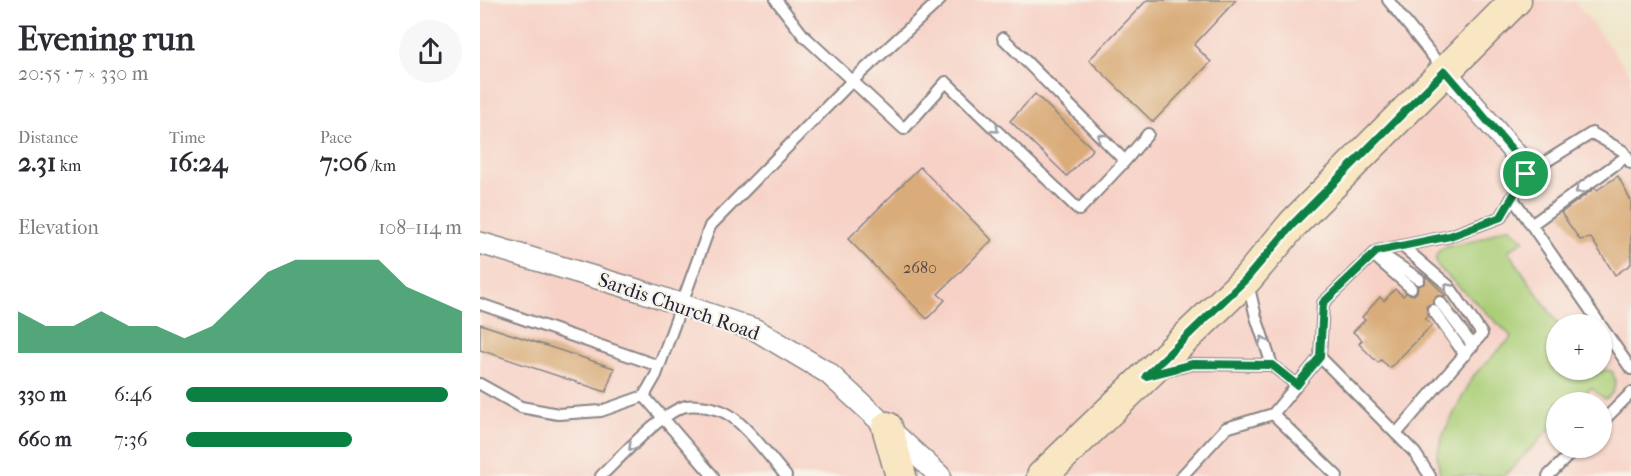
<!DOCTYPE html>
<meta charset="utf-8">
<style>
body{margin:0;font-family:"IM FELL French Canon",serif;background:#f7f7f7;color:#2b2b33;height:100vh;display:flex;flex-direction:column;font-size:22px;white-space:nowrap}
*{box-sizing:border-box;margin:0}
p{font-size:20px;color:#7c7c81}
.icon{flex:none;width:33px;height:33px;fill:none;stroke:currentColor;stroke-width:2;stroke-linecap:round;stroke-linejoin:round}
.map{position:relative;flex:1;overflow:hidden}
.side{display:flex;flex-direction:column;background:#fff;width:480px}
.side>*{flex:none}
.buttons{position:absolute;left:1066px;top:314px;display:grid;gap:12px}
.buttons a{display:grid;place-items:center;width:66px;height:66px;border-radius:50%;background:#fff;box-shadow:0 2px 4px #0004;font-size:30px}
.pin{position:absolute;display:grid;place-items:center;width:51px;height:51px;color:#fff;margin:-26px;border:3px solid #fff;border-radius:50%;box-shadow:0 2px 6px #0007}
.round{display:grid;place-items:center;flex:none;width:63px;height:63px;border-radius:32px;background:#f7f7f7}
.headline{display:flex;align-items:center;justify-content:space-between;height:102px;padding:0 18px}
h1{font-size:33px;font-weight:800;line-height:45px}
.metrics{display:grid;grid-template-columns:repeat(3,1fr);gap:9px;height:102px;padding:6px 18px}
.metrics div{display:grid;align-content:center}
.metrics b{font-size:26px;font-weight:800}
.metrics small{font-size:16px;font-weight:400}
.metrics p{font-size:16px}
.chart{height:168px;padding:12px 18px}
.chart p{display:flex;justify-content:space-between}
.chart svg{width:100%;height:108px;margin-top:6px;fill:#0b8043;opacity:.7}
ul{padding:0 18px;list-style:none;font-size:20px}
li{display:grid;grid-template-columns:96px 72px 1fr;align-items:center;height:45px}
li i{height:15px;border-radius:8px;background:#0b8043}
main{display:flex;flex:1;min-height:0}
.map>svg:first-child{display:block}
.built{fill:#f7d1c6;fill-rule:evenodd}
.green{fill:#abcf78;stroke:#66785a;stroke-width:1.5}
.building{fill:#d9ac79}
.lines{fill:none;stroke-linecap:round;stroke-linejoin:round}
.service-casing{stroke:#898484;stroke-width:14}
.minor-casing{stroke:#898484;stroke-width:24}
.secondary-casing{stroke:#898484;stroke-width:33}
.service{stroke:#fff;stroke-width:10}
.minor{stroke:#fff;stroke-width:21}
.secondary{stroke:#f9e7c3;stroke-width:30}
.oneway{stroke:#9c9ca7}
.route-casing{stroke:#fff;stroke-width:12}
.route{stroke:#0b8043;stroke-width:8}
.labels{text-anchor:middle;stroke-width:4.5;stroke-linejoin:round;paint-order:stroke}
.number-label{font-size:16px;fill:#50444a}
.street-label{font-size:20px;fill:#22223b;stroke:#f7f3e8}
</style>
<main>
<section class="side">
<div class="headline"><div><h1>Evening run</h1><p>20:55 · 7 × 330 m</p></div><a class="round"><svg class="icon" aria-label="share" viewBox="0 0 24 24"><path d="M12 15V3M7 8l5-5 5 5M5 13v7h14v-7"/></svg></a></div>
<div class="metrics">
<div><p>Distance</p><b>2.31<small> km</small></b></div>
<div><p>Time</p><b>16:24</b></div>
<div><p>Pace</p><b>7:06<small> /km</small></b></div>
</div>
<div class="chart"><p><span>Elevation</span>108–114 m</p>
<svg viewBox="0 0 160 44" preserveAspectRatio="none"><path d="M0 44V27L10 33L20 33L30 27L40 33L50 33L60 38L70 33L80 22L90 11L100 6L110 6L120 6L130 6L140 17L150 22L160 27V44z"/></svg>
</div>
<ul>
<li><b>330 m</b>6:46<i style="width:95%"></i></li>
<li><b>660 m</b>7:36<i style="width:60%"></i></li>
</ul>
</section>
<div class="map">
<svg width="1151" height="476" viewBox="0 0 1151 476">
<rect width="100%" height="100%" fill="#f7f3e8"/>
<filter id="ink" filterUnits="userSpaceOnUse"><feTurbulence type="fractalNoise" baseFrequency=".0167" numOctaves="2"/><feDisplacementMap in="SourceGraphic" scale="12" xChannelSelector="R" yChannelSelector="G"/><feConvolveMatrix kernelMatrix="1 2 1 2 8 2 1 2 1" color-interpolation-filters="sRGB"/></filter>
<filter id="wash" filterUnits="userSpaceOnUse"><feTurbulence type="fractalNoise" baseFrequency=".008" numOctaves="4" result="noise"/><feDisplacementMap in="SourceGraphic" scale="24" xChannelSelector="R" yChannelSelector="G"/><feGaussianBlur stdDeviation="1.35" result="paint"/><feColorMatrix in="noise" values="0 0 0 0 0 0 0 0 0 0 0 0 0 0 0 0 0 1.4 0 .05"/><feComposite in="paint" operator="in"/></filter>
<g filter="url(#wash)">
<rect width="100%" height="100%" fill="#f0e6cc"/>
<path class="built" d="M 0,0 L 1094,0 L 1151,75 L 1151,476 L 0,476 ZM 1077,324 L 1122,324 L 1122,369 L 1077,369 ZM 1077,402 L 1122,402 L 1122,447 L 1077,447 Z"/>
<path class="green" d="M 1029,227 L 1044,240 L 1028,251 L 1078,324 L 1077,369 L 1109,369 L 1113,375 L 1125,370 L 1132,371 C 1137,381 1136,393 1125,399 L 1111,388 L 1097,402 L 1077,402 L 1077,422 L 1024,476 L 960,476 L 957,455 L 963,434 L 994,375 L 1032,337 L 958,267 C 955,261 954,255 960,250 C 969,243 987,244 998,240 C 1009,236 1017,230 1029,227 Z"/>
<g id="blocks">
<path class="building" d="M 667,0 L 756,0 L 714,45 L 731,62 L 673,122 L 609,60 Z
M 555,94 L 613,149 L 587,176 L 530,121 Z
M 440,167 L 512,240 L 458,294 L 465,300 L 447,319 L 368,239 Z
M 1138,176 L 1151,201 L 1151,264 L 1135,275 L 1111,238 L 1100,240 L 1081,213 L 1115,188 L 1117,190 Z
M 946,276 L 966,296 L 956,296 L 953,303 L 946,306 L 948,316 L 945,319 L 952,325 L 910,368 L 901,360 L 898,363 L 879,344 L 882,340 L 873,332 L 885,320 L 882,317 L 900,297 L 904,301 L 915,289 L 923,296 L 926,293 L 934,295 L 937,292 L 938,286 L 945,283 Z
M 0,324 L 134,368 L 126,392 L 0,350 Z"/>
</g>
</g>
<g filter="url(#ink)">
<use href="#blocks" fill-opacity="0" stroke="#898484" stroke-width="1.5"/>
<g class="lines">
<g class="service-casing">
<path id="service" d="M 296,0 L 323,35 L 424,129 L 466,82 L 599,210 L 645,161 L 523,38
M 908,0 L 963,69
M 645,161 L 668,134
M 1032,197 L 1120,324
M 1051,225 L 1147,156
M 897,251 L 939,279
M 893,255 L 931,288
M 768,284 L 776,317 L 792,365 L 817,385
M 960,302 L 993,346
M 0,304 L 179,366
M 953,310 L 985,355
M 1122,327 L 1151,369
M 840,357 L 935,453 L 950,476
M 681,372 L 713,364 L 792,365
M 0,384 L 41,407 L 78,414 L 121,411 L 164,396
M 793,414 L 857,476
M 1122,422 L 1151,393
M 916,434 L 1002,334 L 969,286 L 922,246
M 121,476 C 141,457 180,413 206,406 C 217,404 236,408 246,413 C 264,422 292,460 306,476
M 233,476 L 164,396 L 176,375 L 230,226 L 372,81 L 460,0
M 702,476 L 746,428 L 793,414 L 840,357 L 843,303 L 897,251 L 970,236 L 1021,217 L 1046,174 L 1112,133 L 1143,151 L 1151,163
M 1068,476 L 1097,447"/>
</g>
<g class="minor-casing">
<path id="minor" d="M 965,71 L 1050,171
M 0,243 L 164,292 L 276,330 L 348,373 L 460,476"/>
</g>
<g class="secondary-casing">
<path id="secondary" d="M 407,427 L 421,476
M 562,476 L 767,279 L 813,224 L 1036,0"/>
</g>
<use href="#service" class="service"/>
<use href="#minor" class="minor"/>
<use href="#secondary" class="secondary"/>
</g>
<defs><path id="oneway-chevron" d="M-2-3.5L2.5 0L-2 3.5" fill="none" stroke-width="1.6" stroke-linecap="round" stroke-linejoin="round" transform="scale(1.5)"/></defs>
<g class="oneway">
<use href="#oneway-chevron" transform="translate(515 129) rotate(44)"/>
<use href="#oneway-chevron" transform="translate(621 137) rotate(-135)"/>
<use href="#oneway-chevron" transform="translate(1099 190) rotate(144)"/>
<use href="#oneway-chevron" transform="translate(968 287) rotate(-132)"/>
<use href="#oneway-chevron" transform="translate(783 340) rotate(-109)"/>
<use href="#oneway-chevron" transform="translate(152 447) rotate(137)"/>
</g>
</g>
<g class="lines" filter="url(#ink)">
<g class="route-casing">
<path id="route" d="M 965,71 L 1050,171 L 1046,174 L 1021,217 L 970,236 L 897,251 L 843,303 L 840,357 L 817,385 L 792,365 L 713,364 L 666,376 L 766,279 L 813,224 Z"/>
</g>
<use href="#route" class="route"/>
</g>
<g class="labels">
<g class="number-label">
<text x="440" y="273">2680</text>
</g>
<g class="street-label">
<text transform="translate(199 306) rotate(19)" y="7">Sardis Church Road</text>
</g>
</g>
</svg>
<div class="buttons">
<a>+</a>
<a>−</a>
</div>
<div class="pin" style="left:1046px;top:174px;background:#1e9e55"><svg class="icon" aria-label="arrive" viewBox="0 0 24 24"><path d="M6 21V4h12l-3 4 3 4H6"/></svg></div>
</div>
</main>
